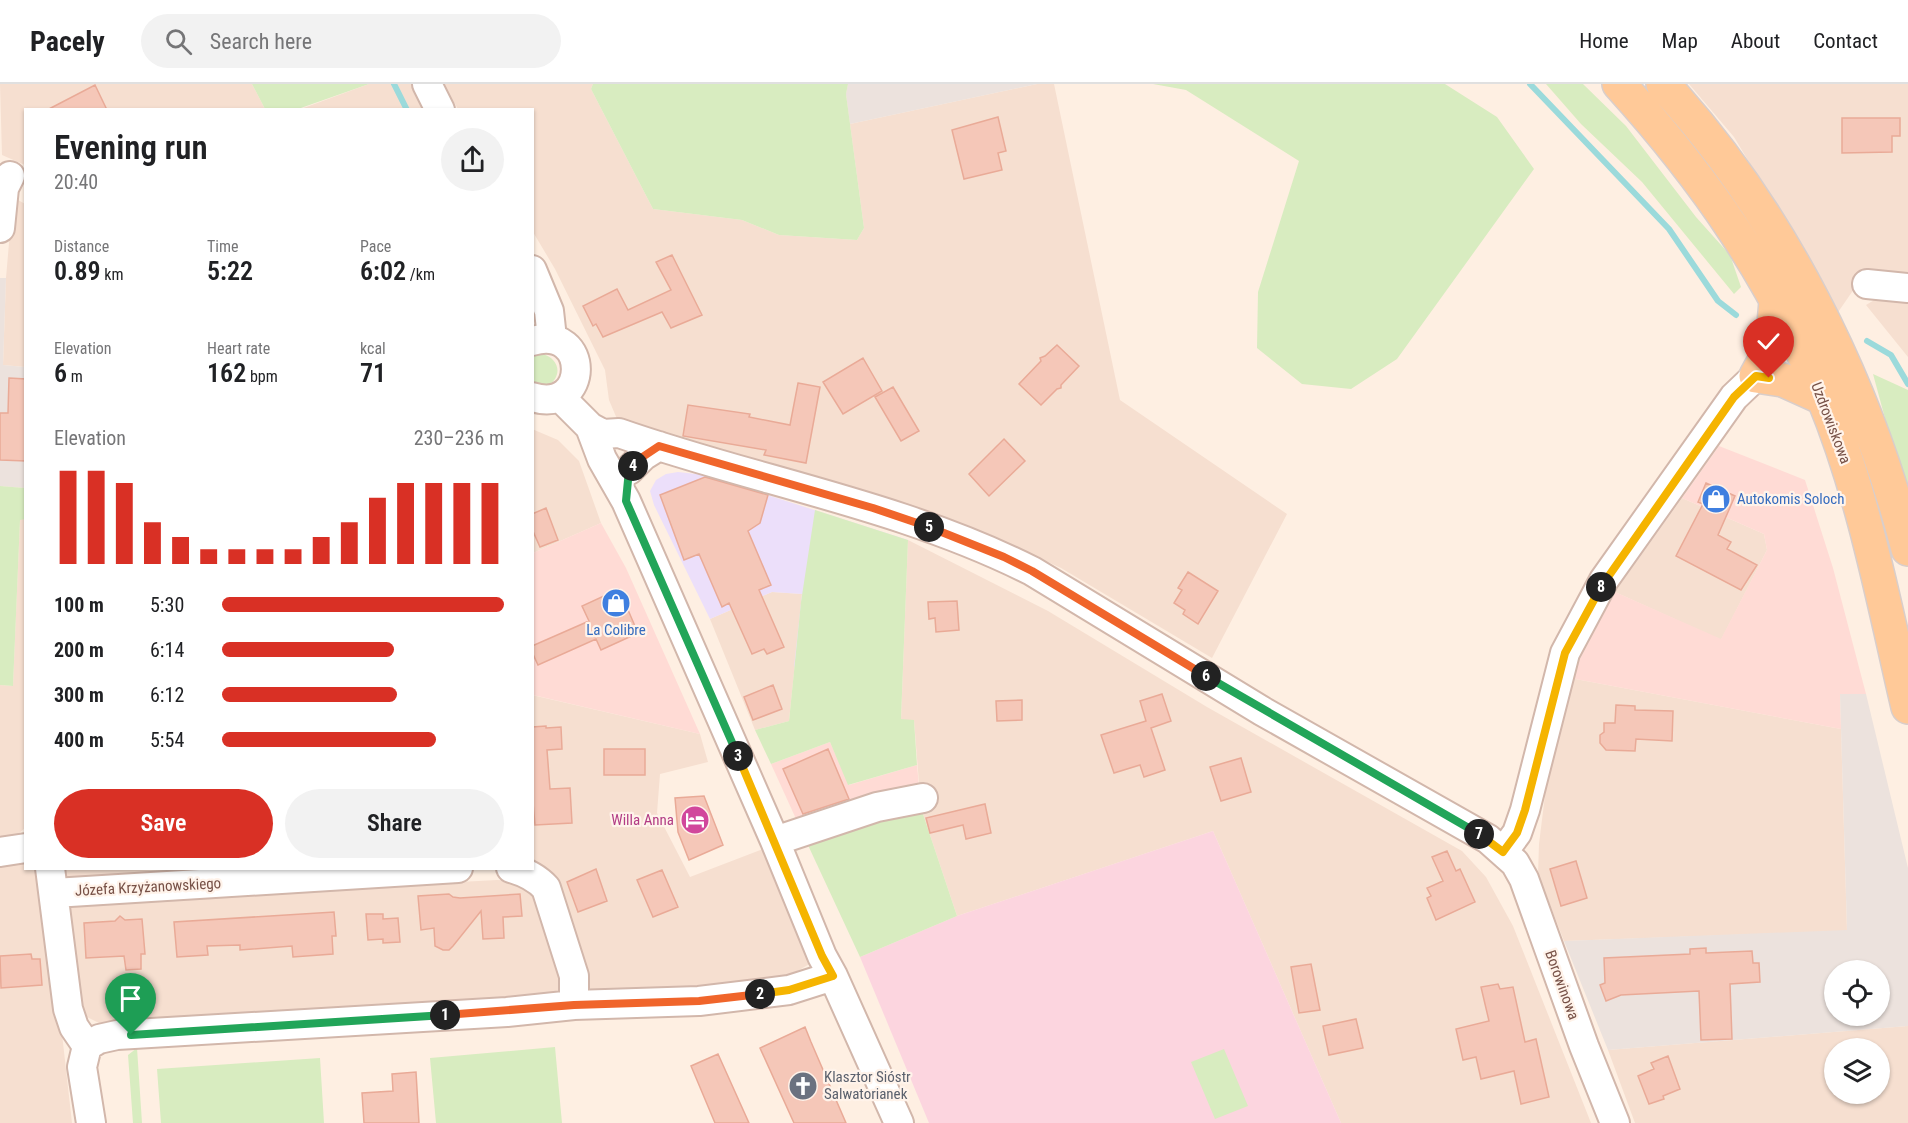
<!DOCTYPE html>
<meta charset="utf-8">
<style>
body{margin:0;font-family:"Roboto Condensed",sans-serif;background:#f2f2f2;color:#202124;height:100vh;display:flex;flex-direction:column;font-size:22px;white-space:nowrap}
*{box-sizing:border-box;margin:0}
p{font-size:20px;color:#757577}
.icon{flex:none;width:33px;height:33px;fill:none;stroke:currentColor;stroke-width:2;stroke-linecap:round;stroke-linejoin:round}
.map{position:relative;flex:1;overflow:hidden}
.details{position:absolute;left:24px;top:24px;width:510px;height:762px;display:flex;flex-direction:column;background:#fff;border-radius:0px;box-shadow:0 2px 4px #0004}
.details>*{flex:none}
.tools{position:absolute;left:1824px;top:876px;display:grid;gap:12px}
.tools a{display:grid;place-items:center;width:66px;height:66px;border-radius:50%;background:#fff;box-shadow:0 2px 4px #0004;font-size:30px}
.pin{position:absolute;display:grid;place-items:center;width:51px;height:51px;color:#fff;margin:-62px -26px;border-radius:50% 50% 50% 0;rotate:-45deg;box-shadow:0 0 6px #0007}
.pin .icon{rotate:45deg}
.km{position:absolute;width:30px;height:30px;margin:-15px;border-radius:50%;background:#222;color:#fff;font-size:16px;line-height:30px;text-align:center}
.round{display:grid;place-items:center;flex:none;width:63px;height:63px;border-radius:32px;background:#f2f2f2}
.head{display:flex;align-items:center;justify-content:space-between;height:102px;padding:0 30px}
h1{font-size:33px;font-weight:600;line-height:45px}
.metrics{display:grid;grid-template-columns:repeat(3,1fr);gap:9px;height:102px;padding:6px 30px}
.metrics div{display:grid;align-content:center}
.metrics b{font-size:26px;font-weight:600}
.metrics small{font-size:16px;font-weight:400}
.metrics p{font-size:16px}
.chart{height:168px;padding:12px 30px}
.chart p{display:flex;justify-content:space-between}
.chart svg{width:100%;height:108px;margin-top:6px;stroke:#d93025;stroke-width:6}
.button{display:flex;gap:12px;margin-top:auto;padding:12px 30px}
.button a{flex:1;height:69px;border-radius:36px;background:#d93025;color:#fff;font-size:24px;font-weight:600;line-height:69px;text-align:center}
.button a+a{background:#f2f2f2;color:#202124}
ul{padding:0 30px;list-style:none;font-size:20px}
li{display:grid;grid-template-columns:96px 72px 1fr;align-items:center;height:45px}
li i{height:15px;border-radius:8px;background:#d93025}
header{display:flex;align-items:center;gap:36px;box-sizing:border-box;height:84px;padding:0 30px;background:#fff;border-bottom:2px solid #e0e0e0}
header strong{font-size:28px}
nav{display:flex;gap:33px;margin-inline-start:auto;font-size:21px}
.search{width:420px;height:54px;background:#f2f2f2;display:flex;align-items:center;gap:15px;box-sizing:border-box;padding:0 21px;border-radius:33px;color:#757577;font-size:22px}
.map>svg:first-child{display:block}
.residential{fill:#f6dfd0;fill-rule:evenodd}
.commercial{fill:#ffdbd5}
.industrial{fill:#ece2dd;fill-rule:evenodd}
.education{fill:#ecdffa}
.medical{fill:#fcd5df}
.green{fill:#d8ecc0}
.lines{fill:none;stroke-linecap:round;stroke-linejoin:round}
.stream{stroke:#9bdadb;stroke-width:6}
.building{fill:#f5c7b8;stroke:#e9aa97;stroke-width:1.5}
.minor-casing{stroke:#d2b7ab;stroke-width:32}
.major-casing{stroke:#d9cecb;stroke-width:36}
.minor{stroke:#fff;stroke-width:28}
.major{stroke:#ffc998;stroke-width:33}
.split-1-casing{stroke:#fff;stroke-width:12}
.split-2-casing{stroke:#fff;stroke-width:12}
.split-3-casing{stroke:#fff;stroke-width:12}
.split-4-casing{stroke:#fff;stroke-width:12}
.split-5-casing{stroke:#fff;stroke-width:12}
.split-6-casing{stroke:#fff;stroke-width:12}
.split-7-casing{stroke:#fff;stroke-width:12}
.split-8-casing{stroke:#fff;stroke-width:12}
.split-9-casing{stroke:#fff;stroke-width:12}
.split-1{stroke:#22a559;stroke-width:8}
.split-2{stroke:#f0652b;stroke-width:8}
.split-3{stroke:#f5b400;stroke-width:8}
.split-4{stroke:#22a559;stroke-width:8}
.split-5{stroke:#f0652b;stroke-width:8}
.split-6{stroke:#f0652b;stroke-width:8}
.split-7{stroke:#22a559;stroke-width:8}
.split-8{stroke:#f5b400;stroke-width:8}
.split-9{stroke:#f5b400;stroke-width:8}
.labels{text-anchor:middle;stroke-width:4.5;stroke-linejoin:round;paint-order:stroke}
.street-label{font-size:15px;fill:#775147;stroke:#fff3ea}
.shop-label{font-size:15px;fill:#366cbe;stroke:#fff3ea;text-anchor:start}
.hotel-label{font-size:15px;fill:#b23c85;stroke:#fff3ea;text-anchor:end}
.worship-label{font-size:15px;fill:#5b616d;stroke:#fff3ea;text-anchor:start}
</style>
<header>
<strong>Pacely</strong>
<div class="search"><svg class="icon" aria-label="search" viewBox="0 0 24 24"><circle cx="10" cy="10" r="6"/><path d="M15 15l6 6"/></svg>Search here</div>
<nav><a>Home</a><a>Map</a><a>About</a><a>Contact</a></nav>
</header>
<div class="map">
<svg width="1908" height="1039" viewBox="0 0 1908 1039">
<rect width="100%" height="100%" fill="#feefe2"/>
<path class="residential" d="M 0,0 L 252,0 L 265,25 L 26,26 L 25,81 L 2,71 Z
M 369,0 L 413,0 L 425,25 L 298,26 Z
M 443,0 L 593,0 L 591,5 L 653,125 L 742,136 L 779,151 L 857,156 L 864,144 L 850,40 L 1037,0 L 1054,0 L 1120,316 L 1287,430 L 1212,574 L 1061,484 L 1008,460 L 617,335 L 609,316 L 605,286 L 555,185 L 533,148 L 532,26 L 458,25 Z
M 1689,0 L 1908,0 L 1908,197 L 1863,192 L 1834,234 L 1810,180 L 1734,53 Z
M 13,113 L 25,120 L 25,283 L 3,281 L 6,194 Z
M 1881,212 L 1908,214 L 1908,273 L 1866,221 Z
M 532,345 L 558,356 L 579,377 L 601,439 L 533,469 Z
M 1682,414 L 1764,450 L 1767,466 L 1721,556 L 1615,508 Z
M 20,435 L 25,435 L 25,744 L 18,750 L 0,753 L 0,601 L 13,602 Z
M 908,456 L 1048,527 L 1207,623 L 1462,767 L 1486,793 L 1513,842 L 1591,1039 L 1341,1039 L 1213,747 L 957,832 L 921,724 L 914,636 L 901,636 Z
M 772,508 L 802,510 L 789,637 L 755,646 L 710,535 Z
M 1570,594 L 1841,645 L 1847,847 L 1564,857 L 1538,790 L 1539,760 L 1548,687 Z
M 532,611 L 700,650 L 708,678 L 660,690 L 657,729 L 690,793 L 763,765 L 813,878 L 787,893 L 702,904 L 591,907 L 561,815 L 533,778 Z
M 18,777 L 25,780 L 26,784 L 36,785 L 60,932 L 72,1039 L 0,1039 L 0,780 Z
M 61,784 L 273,785 L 64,797 Z
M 497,796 L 521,797 L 536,808 L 568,910 L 99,939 L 83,931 L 69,819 Z
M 1908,942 L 1908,1039 L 1635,1039 L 1608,966 ZM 1834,964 L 1880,964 L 1880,1010 L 1834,1010 Z"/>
<path class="commercial" d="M 1719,362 L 1805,396 L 1833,484 L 1866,610 L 1840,610 L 1841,645 L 1570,594 L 1615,508 L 1721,555 L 1767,466 L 1764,450 L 1682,414 Z
M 601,439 L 626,484 L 700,650 L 533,611 L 533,469 Z
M 830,658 L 849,701 L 917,681 L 921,724 L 807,759 L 771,680 Z"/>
<path class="industrial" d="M 848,0 L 1037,0 L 850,40 L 846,10 Z
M 0,194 L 6,194 L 3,281 L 25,283 L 25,404 L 0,402 Z
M 1840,610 L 1866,610 L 1908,784 L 1908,942 L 1608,966 L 1564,857 L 1847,846 ZM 1834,886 L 1880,886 L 1880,932 L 1834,932 Z"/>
<path class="education" d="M 678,388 L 705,391 L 908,456 L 794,583 L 802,510 L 772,508 L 710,535 L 654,421 L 650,407 L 656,396 L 666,390 Z"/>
<path class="medical" d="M 1213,747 L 1341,1039 L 929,1039 L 860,873 L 957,832 Z"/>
<path class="green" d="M 252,0 L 369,0 L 298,25 L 265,25 Z
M 593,0 L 848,0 L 846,10 L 864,144 L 857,156 L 779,151 L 742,136 L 653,125 L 591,5 Z
M 1153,0 L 1445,0 L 1497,33 L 1534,85 L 1397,275 L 1351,305 L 1302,300 L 1257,264 L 1258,208 L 1299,77 L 1186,6 Z
M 1546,0 L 1583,0 L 1626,42 L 1696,133 L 1730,171 L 1741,203 L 1734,210 L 1642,98 L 1581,40 Z
M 542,270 C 559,274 563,291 549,301 L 533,299 L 532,273 Z
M 1873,290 L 1908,306 L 1908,419 Z
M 0,402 L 25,404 L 25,435 L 20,436 L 13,602 L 0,601 Z
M 815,426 L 908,456 L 901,635 L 914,636 L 917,681 L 848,701 L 830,658 L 771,680 L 755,646 L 789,637 L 801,518 Z
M 921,724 L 957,832 L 860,873 L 807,759 Z
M 555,963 L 562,1039 L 436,1039 L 430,974 Z
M 137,964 L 142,1039 L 133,1039 L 128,971 Z
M 1224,965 L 1248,1022 L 1215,1035 L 1191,978 Z
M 320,974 L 324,1039 L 161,1039 L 157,985 Z"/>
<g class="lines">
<path class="stream" d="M 394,0 L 407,26
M 1530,0 L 1669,145 L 1718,217 L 1736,231
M 1867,257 L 1891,271 L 1908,300"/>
</g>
<path class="building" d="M 95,1 L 107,26 L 47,26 Z
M 998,33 L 1006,67 L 998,69 L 1002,86 L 964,95 L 952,46 Z
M 1842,34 L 1900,34 L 1900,52 L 1892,52 L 1892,68 L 1842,69 Z
M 672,171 L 702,231 L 671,244 L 662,228 L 603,253 L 596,240 L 593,242 L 583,222 L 617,205 L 628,226 L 671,206 L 656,178 Z
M 1057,261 L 1079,282 L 1061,301 L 1061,304 L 1057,305 L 1041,321 L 1019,300 L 1041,277 L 1040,274 L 1045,272 Z
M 863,274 L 882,307 L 843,330 L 823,298 Z
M 9,294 L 26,295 L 26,377 L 0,376 L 0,329 L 8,329 Z
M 798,299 L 820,303 L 806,379 L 764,371 L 766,366 L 683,352 L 688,321 L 750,330 L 749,333 L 790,341 Z
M 893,303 L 919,347 L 901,357 L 875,313 Z
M 1004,355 L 1025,377 L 989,412 L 969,390 Z
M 705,393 L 768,411 L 760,439 L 748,447 L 771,501 L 759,506 L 784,563 L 767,570 L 764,565 L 752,570 L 729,519 L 722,523 L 699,470 L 684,476 L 660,411 Z
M 1706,399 L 1735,412 L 1718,451 L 1731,458 L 1727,465 L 1757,481 L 1741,506 L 1676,472 L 1703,420 L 1698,418 Z
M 546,424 L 558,456 L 540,463 L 532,445 L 532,430 Z
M 1188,488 L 1218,507 L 1198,540 L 1183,530 L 1185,526 L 1174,519 L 1182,506 L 1178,504 Z
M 619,505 L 638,549 L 601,566 L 596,555 L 538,581 L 532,568 L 532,562 L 589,537 L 582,522 Z
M 957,517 L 959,546 L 936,548 L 935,534 L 929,535 L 928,518 Z
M 773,601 L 782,625 L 753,636 L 744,613 Z
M 1162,610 L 1171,637 L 1151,644 L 1165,686 L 1144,693 L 1140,681 L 1114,689 L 1101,651 L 1146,637 L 1140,617 Z
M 1022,616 L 1022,636 L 997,637 L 996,617 Z
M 1616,621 L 1635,622 L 1635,626 L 1673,627 L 1672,657 L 1636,655 L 1635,667 L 1606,666 L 1600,659 L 1600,651 L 1604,648 L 1604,639 L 1615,639 Z
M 546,642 L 546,644 L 561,643 L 562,665 L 547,666 L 550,705 L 570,704 L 572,739 L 535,741 L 532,708 L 532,643 Z
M 604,665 L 645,665 L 645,691 L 604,691 Z
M 828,665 L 849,715 L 803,730 L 783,685 Z
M 1241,674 L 1251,708 L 1221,717 L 1210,683 Z
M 704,712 L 723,761 L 689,776 L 678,748 L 675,714 Z
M 985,720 L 991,749 L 966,755 L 963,741 L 930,749 L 926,734 Z
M 1447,767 L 1456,787 L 1460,785 L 1475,818 L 1436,836 L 1427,814 L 1431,812 L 1427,804 L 1443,797 L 1432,773 Z
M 1576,777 L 1587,814 L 1561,822 L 1550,785 Z
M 596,785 L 607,817 L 578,828 L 567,798 Z
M 662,786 L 678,823 L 653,833 L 637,796 Z
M 449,810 L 453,813 L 460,814 L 520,810 L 522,832 L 503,833 L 504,854 L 483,855 L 481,827 L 453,862 L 449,866 L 443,866 L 435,862 L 434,844 L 421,846 L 418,812 Z
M 334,828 L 336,852 L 332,852 L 333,870 L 293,873 L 292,862 L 240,866 L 240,861 L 207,862 L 208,871 L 177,873 L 174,838 Z
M 366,830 L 383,830 L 383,835 L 398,834 L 400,858 L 383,859 L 383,855 L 368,856 Z
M 120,832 L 125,836 L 142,835 L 145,870 L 141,870 L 141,885 L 126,886 L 124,872 L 86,874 L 84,839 L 115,837 Z
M 1706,864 L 1706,869 L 1752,867 L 1753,879 L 1759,879 L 1760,898 L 1730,900 L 1732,955 L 1701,956 L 1699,907 L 1621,911 L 1606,917 L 1600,901 L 1605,899 L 1604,874 L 1690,870 L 1690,865 Z
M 31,870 L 32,875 L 40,875 L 42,901 L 1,904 L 0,872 Z
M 1311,880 L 1320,926 L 1299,929 L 1291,883 Z
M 1498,900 L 1500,905 L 1513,903 L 1525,958 L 1536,955 L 1549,1013 L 1521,1020 L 1514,987 L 1481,995 L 1476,973 L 1463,976 L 1456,945 L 1489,937 L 1481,903 Z
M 1356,935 L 1363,964 L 1329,971 L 1323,942 Z
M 805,943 L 811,958 L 846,1039 L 794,1039 L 760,964 Z
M 718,970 L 749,1039 L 715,1039 L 691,982 Z
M 1668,972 L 1680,1005 L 1663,1012 L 1664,1015 L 1649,1020 L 1638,992 L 1654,985 L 1651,979 Z
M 416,988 L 419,1039 L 364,1039 L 362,1009 L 393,1007 L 392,990 Z"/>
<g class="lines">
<g class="minor-casing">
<path id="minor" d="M 427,0 L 440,26
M 0,144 L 4,104 L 10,92
M 532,186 L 549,227 L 552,254
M 1867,200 L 1908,204
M 532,257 C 591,240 590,331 532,313
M 560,313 L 590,343 L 603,350 L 619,349 C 756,397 901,421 1032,487 L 1262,627 L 1488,755 L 1515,779 L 1524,795 L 1584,962 L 1615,1039
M 590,343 L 602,375 L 626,417 L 775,757 L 822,872 L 833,892 L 899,1039
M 629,386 L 643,372 L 659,362
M 775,757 L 877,723 L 923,714
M 0,768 L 26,764
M 1503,768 L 1517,749 L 1525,726 L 1565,569 L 1604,496 L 1734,313 L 1756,292
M 50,784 L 68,925 L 74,943 L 87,962
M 511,784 C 525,788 536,793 546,804 L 574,892 L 574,921
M 54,809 L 458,784
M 87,962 L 99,955 L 117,951 L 507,928 L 574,921 L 699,917 L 789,906 L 833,892
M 87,962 L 82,983 L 91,1039"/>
</g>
<g class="major-casing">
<path id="major" d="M 1619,0 C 1707,97 1772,192 1823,313 C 1864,412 1884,520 1908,623
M 1663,0 C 1781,128 1865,297 1908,465
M 1776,217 L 1772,263 L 1756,292 L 1783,296 L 1823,314"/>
</g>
<use href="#minor" class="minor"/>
<use href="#major" class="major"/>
</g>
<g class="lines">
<g class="split-1-casing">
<path id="split-1" d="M 131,951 L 445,931"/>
</g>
<g class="split-2-casing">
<path id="split-2" d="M 445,931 L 574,921 L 699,917 L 760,910"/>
</g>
<g class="split-3-casing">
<path id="split-3" d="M 738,672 L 822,872 L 833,892 L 789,906 L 760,910"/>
</g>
<g class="split-4-casing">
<path id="split-4" d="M 633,382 L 629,386 L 626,417 L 738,672"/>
</g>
<g class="split-5-casing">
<path id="split-5" d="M 633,382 L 644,372 L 659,362 L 873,424 L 929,443"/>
</g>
<g class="split-6-casing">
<path id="split-6" d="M 929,443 L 1004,473 L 1032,487 L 1206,592"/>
</g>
<g class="split-7-casing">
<path id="split-7" d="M 1206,592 L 1479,750"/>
</g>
<g class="split-8-casing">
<path id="split-8" d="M 1479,750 L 1503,768 L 1517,749 L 1525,726 L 1565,569 L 1601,503"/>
</g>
<g class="split-9-casing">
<path id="split-9" d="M 1601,503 L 1734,313 L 1756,292 L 1769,294"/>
</g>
<use href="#split-1" class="split-1"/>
<use href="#split-2" class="split-2"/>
<use href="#split-3" class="split-3"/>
<use href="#split-4" class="split-4"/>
<use href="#split-5" class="split-5"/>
<use href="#split-6" class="split-6"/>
<use href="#split-7" class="split-7"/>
<use href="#split-8" class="split-8"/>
<use href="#split-9" class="split-9"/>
</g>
<defs>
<g id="shop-disc" transform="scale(1.5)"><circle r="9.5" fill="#3f7fe0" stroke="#fff3ea"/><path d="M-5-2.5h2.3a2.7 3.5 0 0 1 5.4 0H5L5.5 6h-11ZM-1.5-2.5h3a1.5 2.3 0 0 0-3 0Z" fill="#fff"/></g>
<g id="hotel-disc" transform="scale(1.5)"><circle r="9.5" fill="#d1479c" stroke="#fff3ea"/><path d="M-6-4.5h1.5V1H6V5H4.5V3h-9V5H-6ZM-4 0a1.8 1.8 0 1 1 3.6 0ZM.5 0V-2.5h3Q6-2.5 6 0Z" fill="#fff"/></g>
<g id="church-disc" transform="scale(1.5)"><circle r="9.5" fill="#6b7280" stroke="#fff3ea"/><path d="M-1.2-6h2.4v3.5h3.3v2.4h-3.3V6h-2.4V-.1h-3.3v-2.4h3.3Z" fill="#fff"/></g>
</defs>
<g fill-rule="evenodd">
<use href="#shop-disc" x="1716" y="415"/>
<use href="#shop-disc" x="616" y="519"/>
<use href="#hotel-disc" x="695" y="736"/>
<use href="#church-disc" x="803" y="1002"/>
</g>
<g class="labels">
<g class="street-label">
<text transform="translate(1831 339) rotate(69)" y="5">Uzdrowiskowa</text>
<text transform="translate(148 803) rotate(-3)" y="5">Józefa Krzyżanowskiego</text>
<text transform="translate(1562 901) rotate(70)" y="5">Borowinowa</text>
</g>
<g class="shop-label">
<text x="1737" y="420">Autokomis Soloch</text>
<text x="616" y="551" text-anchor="middle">La Colibre</text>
</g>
<g class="hotel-label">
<text x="674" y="741">Willa Anna</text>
</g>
<g class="worship-label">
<text x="824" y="998">Klasztor Sióstr<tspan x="824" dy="17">Salwatorianek</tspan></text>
</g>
</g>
</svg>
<div class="tools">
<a><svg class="icon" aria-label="locate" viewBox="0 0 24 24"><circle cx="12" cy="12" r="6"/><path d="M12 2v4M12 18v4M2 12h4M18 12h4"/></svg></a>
<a><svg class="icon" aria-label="layers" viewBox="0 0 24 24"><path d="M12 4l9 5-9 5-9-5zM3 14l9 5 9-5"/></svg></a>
</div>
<div class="pin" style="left:131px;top:951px;background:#1e9e55"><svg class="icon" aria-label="arrive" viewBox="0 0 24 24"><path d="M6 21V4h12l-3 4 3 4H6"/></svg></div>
<div class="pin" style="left:1769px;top:294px;background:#d93025"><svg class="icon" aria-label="check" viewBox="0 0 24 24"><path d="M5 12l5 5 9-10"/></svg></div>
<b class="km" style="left:445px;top:931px">1</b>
<b class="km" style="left:760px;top:910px">2</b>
<b class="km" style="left:738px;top:672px">3</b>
<b class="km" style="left:633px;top:382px">4</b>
<b class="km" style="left:929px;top:443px">5</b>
<b class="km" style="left:1206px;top:592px">6</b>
<b class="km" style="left:1479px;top:750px">7</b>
<b class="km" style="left:1601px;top:503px">8</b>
<section class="details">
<div class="head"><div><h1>Evening run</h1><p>20:40</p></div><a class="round"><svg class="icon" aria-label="share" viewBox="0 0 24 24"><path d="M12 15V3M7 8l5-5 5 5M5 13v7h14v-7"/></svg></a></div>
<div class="metrics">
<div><p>Distance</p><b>0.89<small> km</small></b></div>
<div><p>Time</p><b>5:22</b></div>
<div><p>Pace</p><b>6:02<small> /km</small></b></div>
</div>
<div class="metrics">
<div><p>Elevation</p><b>6<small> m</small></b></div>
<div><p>Heart rate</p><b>162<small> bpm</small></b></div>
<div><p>kcal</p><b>71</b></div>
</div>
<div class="chart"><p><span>Elevation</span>230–236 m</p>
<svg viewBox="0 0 160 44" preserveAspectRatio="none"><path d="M5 44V6M15 44V6M25 44V11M35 44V27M45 44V33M55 44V38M65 44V38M75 44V38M85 44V38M95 44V33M105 44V27M115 44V17M125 44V11M135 44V11M145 44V11M155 44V11"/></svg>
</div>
<ul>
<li><b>100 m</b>5:30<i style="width:100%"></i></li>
<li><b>200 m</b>6:14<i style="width:61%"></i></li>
<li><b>300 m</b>6:12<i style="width:62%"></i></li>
<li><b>400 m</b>5:54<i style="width:76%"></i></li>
</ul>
<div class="button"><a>Save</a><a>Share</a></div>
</section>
</div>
